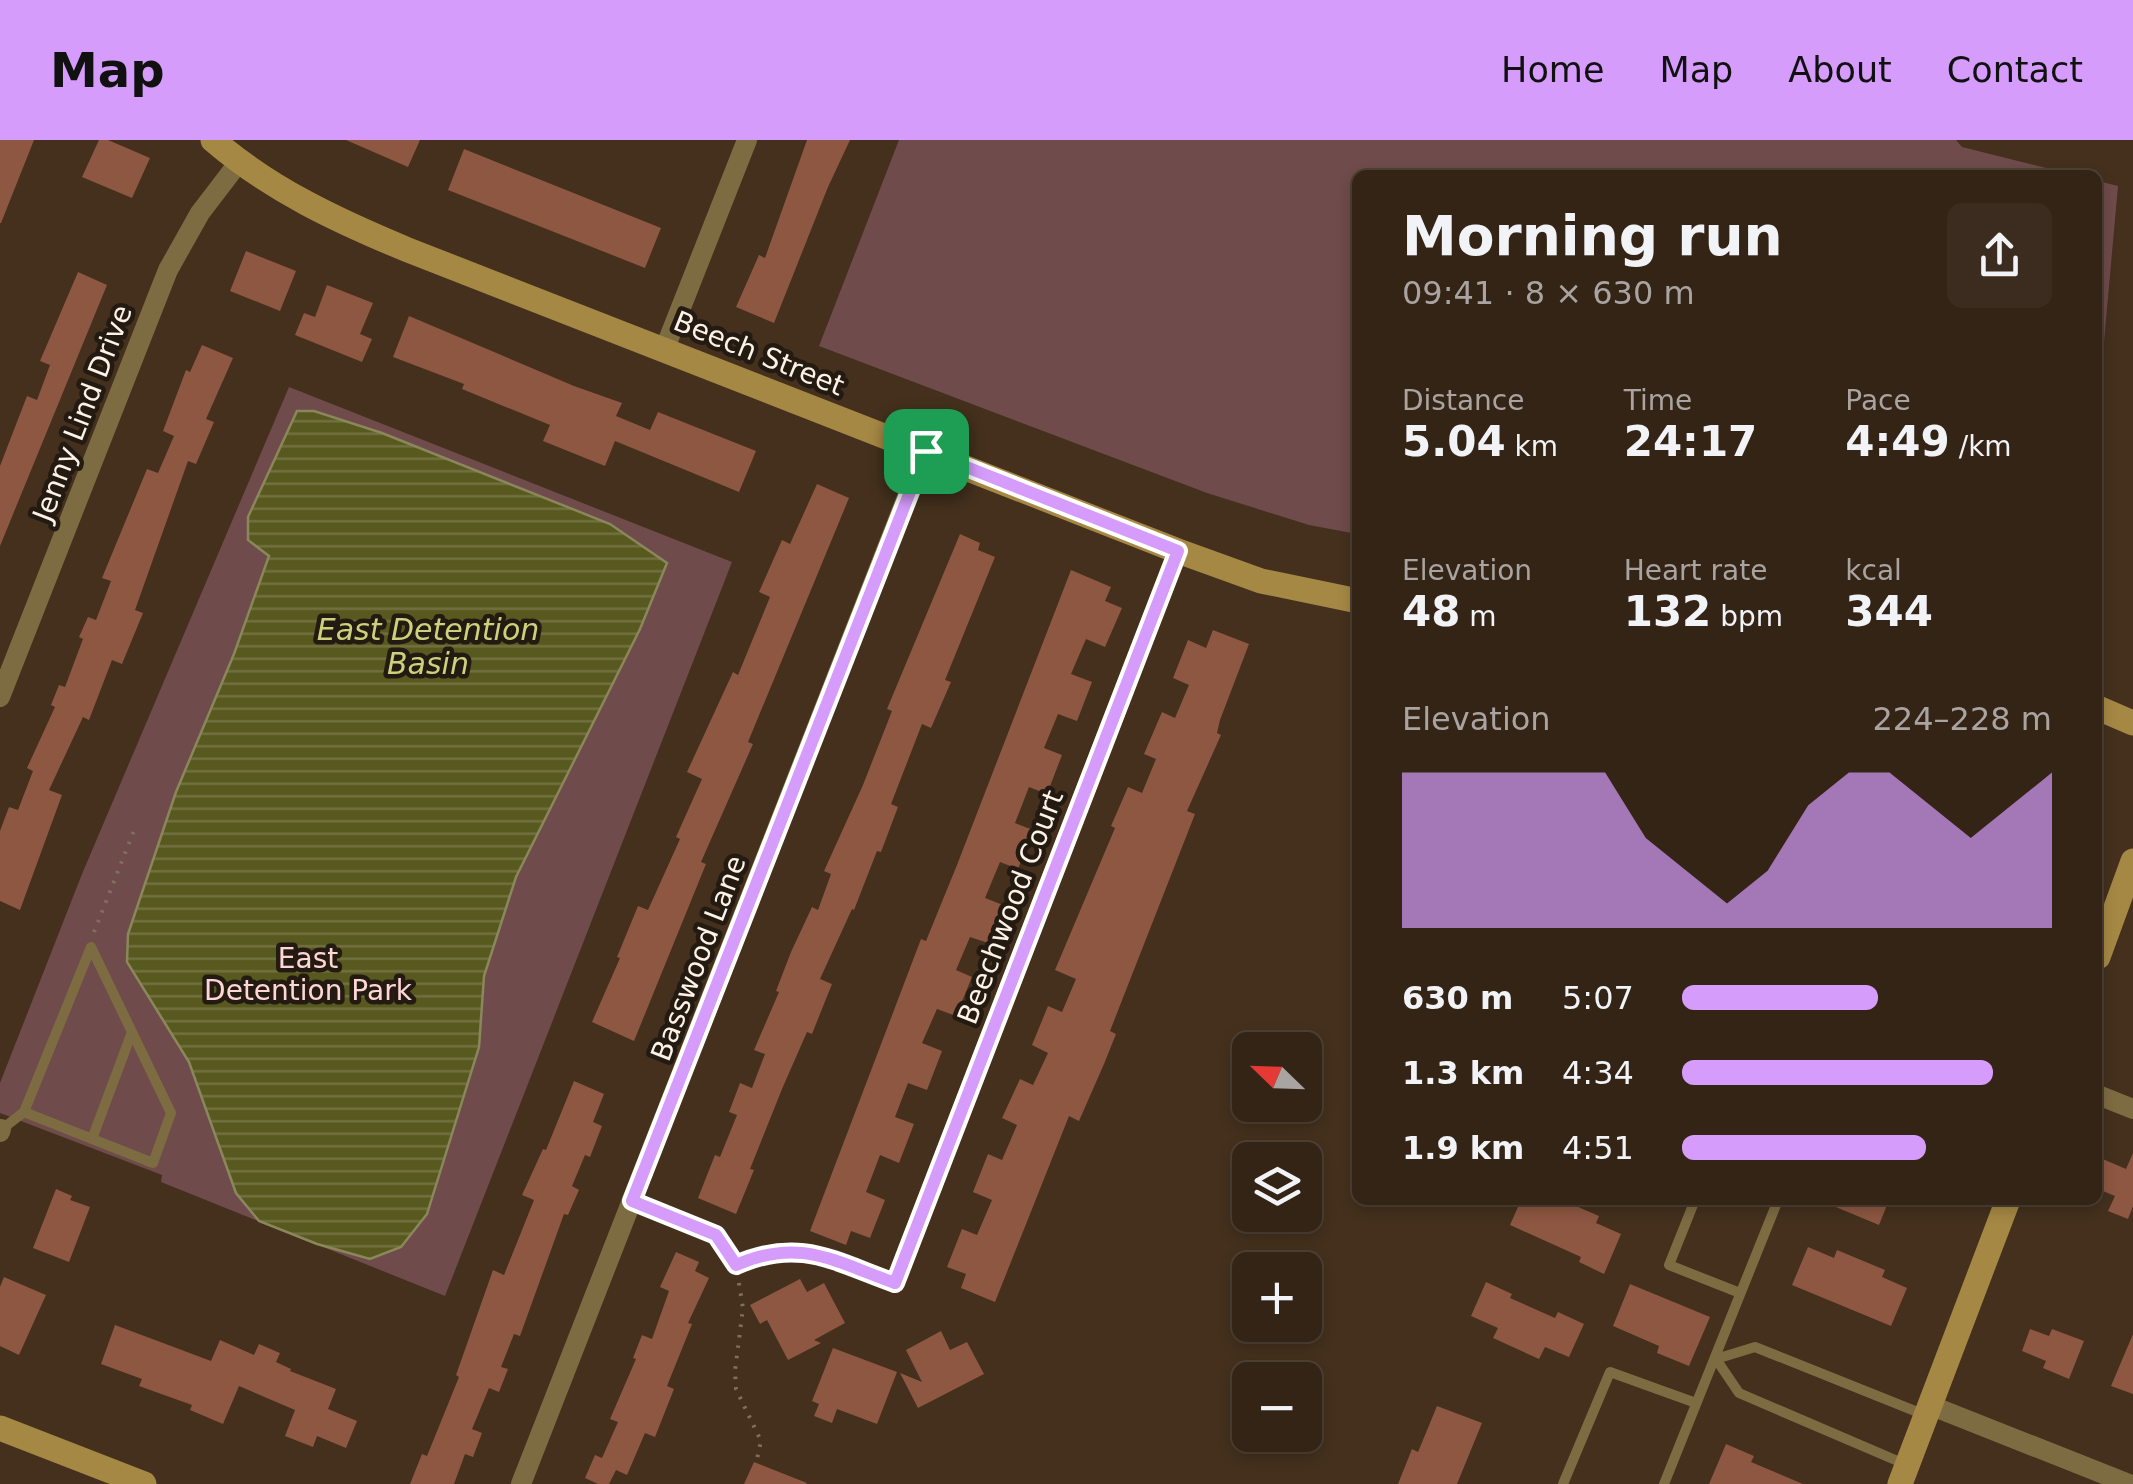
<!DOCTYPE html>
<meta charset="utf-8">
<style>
body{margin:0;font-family:"DejaVu Sans",sans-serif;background:#3b2c1f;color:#f1f3f6;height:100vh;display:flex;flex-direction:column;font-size:38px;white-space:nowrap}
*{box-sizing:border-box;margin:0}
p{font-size:32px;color:#a9a4a1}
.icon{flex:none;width:55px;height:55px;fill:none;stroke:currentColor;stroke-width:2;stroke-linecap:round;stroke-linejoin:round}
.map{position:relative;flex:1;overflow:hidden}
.panel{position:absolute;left:1352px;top:30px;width:750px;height:1035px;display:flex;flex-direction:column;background:#332416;border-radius:15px;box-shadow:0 5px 15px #0003,0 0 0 2px #4e4135}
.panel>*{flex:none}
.needle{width:65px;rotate:293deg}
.controls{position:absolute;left:1232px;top:892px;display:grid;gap:20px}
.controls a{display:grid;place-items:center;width:90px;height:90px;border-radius:15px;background:#332416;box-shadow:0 5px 15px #0003,0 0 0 2px #4e4135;font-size:50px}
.pin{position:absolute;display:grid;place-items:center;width:85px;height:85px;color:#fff;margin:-42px;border-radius:20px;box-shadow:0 5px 15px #0006}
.round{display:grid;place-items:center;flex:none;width:105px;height:105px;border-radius:15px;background:#3b2c1f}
.head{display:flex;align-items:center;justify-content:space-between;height:170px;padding:0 50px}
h1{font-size:55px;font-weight:800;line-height:75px}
.stats{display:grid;grid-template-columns:repeat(3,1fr);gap:15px;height:170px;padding:10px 50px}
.stats div{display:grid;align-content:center}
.stats b{font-size:42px;font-weight:800}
.stats small{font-size:28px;font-weight:400}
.stats p{font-size:28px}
.chart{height:280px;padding:20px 50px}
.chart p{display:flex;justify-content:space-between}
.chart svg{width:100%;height:180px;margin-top:10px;fill:#d59cfb;opacity:.7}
ul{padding:0 50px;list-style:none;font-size:32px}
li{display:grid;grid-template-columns:160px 120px 1fr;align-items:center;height:75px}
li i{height:25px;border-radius:12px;background:#d59cfb}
header{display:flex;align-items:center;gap:60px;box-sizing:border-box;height:140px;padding:0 50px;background:#d59cfb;color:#111}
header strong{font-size:48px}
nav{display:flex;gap:55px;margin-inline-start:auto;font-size:35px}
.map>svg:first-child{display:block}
.green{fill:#6f4b4b}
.water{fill:url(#water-rules);stroke:#8a875b;stroke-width:2.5}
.building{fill:#8d5742}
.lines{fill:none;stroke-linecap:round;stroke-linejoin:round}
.path{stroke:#806f5e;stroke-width:4;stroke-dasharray:2.5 8;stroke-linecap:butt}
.lane{stroke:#7d6b42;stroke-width:10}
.street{stroke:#7d6b42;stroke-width:20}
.secondary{stroke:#a58844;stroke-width:25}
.route-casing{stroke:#fff;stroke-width:20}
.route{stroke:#d59cfb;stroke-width:12}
.labels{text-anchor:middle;stroke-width:9;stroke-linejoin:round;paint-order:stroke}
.street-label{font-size:28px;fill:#fef2e6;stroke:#231a12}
.park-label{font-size:28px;fill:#fdd6d5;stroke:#231a12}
.water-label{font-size:30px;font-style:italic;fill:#ced17b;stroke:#231a12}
</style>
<header>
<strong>Map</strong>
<nav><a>Home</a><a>Map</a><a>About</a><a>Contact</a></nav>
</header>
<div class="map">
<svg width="2133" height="1344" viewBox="0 0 2133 1344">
<defs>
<pattern id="water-rules" width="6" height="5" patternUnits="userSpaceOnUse" patternTransform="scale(2.5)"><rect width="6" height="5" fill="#58591f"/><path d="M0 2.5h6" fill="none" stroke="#717140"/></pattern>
</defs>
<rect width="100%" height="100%" fill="#44301d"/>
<path class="green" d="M 899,0 L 1956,0 L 1962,7 L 2074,35 L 1358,35 L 1357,394 L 1309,385 L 1207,353 L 819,206 Z
M 2098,41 L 2118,46 L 2103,213 L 2102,345 L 2098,399 Z
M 289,247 L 732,422 L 445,1156 L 161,1042 L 162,1035 L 0,973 L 0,943 L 82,734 Z"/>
<path class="water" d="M 297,271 L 314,271 L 382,293 L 610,384 L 667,423 L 640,489 L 516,737 L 484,836 L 479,907 L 427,1074 L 401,1107 L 370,1119 L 317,1104 L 259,1081 L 236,1053 L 189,922 L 127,822 L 128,794 L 176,652 L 234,514 L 269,416 L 248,400 L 248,377 Z"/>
<path class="building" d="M 0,0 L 34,0 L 1,83 L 0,83 Z
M 99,0 L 108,0 L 150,18 L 132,58 L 82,37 Z
M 346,0 L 420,0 L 408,27 Z
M 807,0 L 850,0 L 828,47 L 774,183 L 736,167 L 759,115 L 765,118 Z
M 464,9 L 661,88 L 645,128 L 448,50 Z
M 246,111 L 296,131 L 280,171 L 230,151 Z
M 78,132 L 107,145 L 0,406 L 0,326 L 27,256 L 37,260 L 50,225 L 40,221 Z
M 327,145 L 373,163 L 360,194 L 372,199 L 362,222 L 295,195 L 304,173 L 315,177 Z
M 409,176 L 574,246 L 622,263 L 616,276 L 650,290 L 658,272 L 756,311 L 739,352 L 615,301 L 605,326 L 543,301 L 550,285 L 462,249 L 464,244 L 393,217 Z
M 202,205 L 233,218 L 206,279 L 214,282 L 196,324 L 188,321 L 135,470 L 143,473 L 122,524 L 112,520 L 89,580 L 83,577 L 49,650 L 62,655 L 20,770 L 0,761 L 0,691 L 9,667 L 18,670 L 33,631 L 27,628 L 55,567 L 51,565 L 59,545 L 65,547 L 83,499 L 79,497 L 88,477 L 96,480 L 111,441 L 102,438 L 147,329 L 158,333 L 174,296 L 163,291 L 186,230 L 190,232 Z
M 817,344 L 849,358 L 748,602 L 753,604 L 701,722 L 706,724 L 634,901 L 592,882 L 620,818 L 617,817 L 638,766 L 648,770 L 680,699 L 676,697 L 702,639 L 687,632 L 733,532 L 738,535 L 770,457 L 759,452 L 782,400 L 790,404 Z
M 960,394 L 980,403 L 978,410 L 995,417 L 945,540 L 951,542 L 931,588 L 922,584 L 891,664 L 898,667 L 881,712 L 877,711 L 854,770 L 852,769 L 820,839 L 832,844 L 812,894 L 807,892 L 782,949 L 750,1029 L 754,1030 L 736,1074 L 698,1058 L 715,1015 L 720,1017 L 737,975 L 729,972 L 740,943 L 752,948 L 765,914 L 754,910 L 779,852 L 776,851 L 791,812 L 812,767 L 818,770 L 831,734 L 824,731 L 863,645 L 892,571 L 887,569 Z
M 1071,430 L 1111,447 L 1105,461 L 1122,468 L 1105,507 L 1086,499 L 1071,534 L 1092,542 L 1077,581 L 1058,574 L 1044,608 L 1062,615 L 1047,654 L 1029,647 L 1015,683 L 1033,690 L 1018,729 L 1000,722 L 985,758 L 1003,765 L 988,803 L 970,797 L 956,830 L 972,837 L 956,876 L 937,869 L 922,903 L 942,911 L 927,950 L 908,943 L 895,977 L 914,984 L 899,1023 L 880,1015 L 866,1052 L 885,1060 L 870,1098 L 851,1091 L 846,1105 L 810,1091 L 910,828 L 921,799 L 926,801 L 957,725 Z
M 1213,490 L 1249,504 L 1220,580 L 1217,593 L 1221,595 L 1187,671 L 1195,674 L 1110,891 L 1116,894 L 1104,924 L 1079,981 L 1069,976 L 995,1162 L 961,1148 L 966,1134 L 947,1127 L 962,1089 L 977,1095 L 992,1060 L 973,1052 L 988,1014 L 1002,1020 L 1017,985 L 1002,978 L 1020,939 L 1033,945 L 1048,913 L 1032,905 L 1048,866 L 1062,872 L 1076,839 L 1055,830 L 1115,688 L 1111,686 L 1128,647 L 1142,653 L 1156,619 L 1144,614 L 1162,572 L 1175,578 L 1189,545 L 1173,538 L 1188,500 L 1206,508 Z
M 574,941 L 604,954 L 593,982 L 602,986 L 590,1017 L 585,1015 L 572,1046 L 579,1050 L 568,1075 L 564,1074 L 520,1196 L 514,1194 L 501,1227 L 508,1229 L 499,1252 L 489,1248 L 472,1289 L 482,1293 L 473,1317 L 465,1314 L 454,1344 L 410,1344 L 422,1314 L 427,1316 L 459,1237 L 456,1235 L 493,1130 L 504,1135 L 534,1060 L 522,1055 L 543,1009 L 546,1010 Z
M 2133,1013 L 2133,1066 L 2128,1079 L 2108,1071 L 2115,1056 L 2098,1049 L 2098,1017 L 2126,1029 Z
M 56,1049 L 72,1056 L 70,1060 L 90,1067 L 69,1122 L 33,1108 Z
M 1521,1060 L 1562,1060 L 1599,1076 L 1596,1083 L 1621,1094 L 1604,1134 L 1579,1122 L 1581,1117 L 1510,1085 Z
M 1819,1060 L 1889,1060 L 1879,1085 Z
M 1808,1107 L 1834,1118 L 1837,1110 L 1885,1130 L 1882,1137 L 1907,1148 L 1891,1186 L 1792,1145 Z
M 676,1112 L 699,1122 L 695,1131 L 709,1138 L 688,1183 L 692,1184 L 667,1246 L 674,1249 L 655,1297 L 645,1293 L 627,1335 L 616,1330 L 609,1344 L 598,1344 L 585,1338 L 595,1315 L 602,1318 L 618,1282 L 610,1279 L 636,1219 L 633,1218 L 642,1195 L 652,1199 L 669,1151 L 660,1147 Z
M 4,1137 L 46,1155 L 19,1215 L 0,1206 L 0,1147 Z
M 800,1139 L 807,1152 L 824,1143 L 845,1183 L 814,1200 L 821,1203 L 788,1220 L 767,1180 L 760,1184 L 750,1165 Z
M 1486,1142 L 1512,1154 L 1510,1158 L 1555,1178 L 1558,1172 L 1584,1184 L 1569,1217 L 1545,1207 L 1539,1219 L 1493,1198 L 1498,1188 L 1471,1176 Z
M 1630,1144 L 1710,1177 L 1689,1226 L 1657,1213 L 1659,1206 L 1613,1186 Z
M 115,1185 L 211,1221 L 220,1200 L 254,1215 L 259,1204 L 280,1213 L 276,1222 L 291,1229 L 290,1231 L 336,1249 L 328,1269 L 357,1281 L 346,1308 L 317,1296 L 313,1307 L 285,1296 L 295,1270 L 239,1246 L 223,1284 L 190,1270 L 192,1265 L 139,1246 L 142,1239 L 101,1224 Z
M 2030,1189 L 2049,1196 L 2052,1189 L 2084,1201 L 2069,1239 L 2043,1228 L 2046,1221 L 2022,1211 Z
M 941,1191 L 950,1210 L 967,1202 L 984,1234 L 918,1268 L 900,1233 L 922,1242 L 906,1210 Z
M 2133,1194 L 2133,1254 L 2111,1246 Z
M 833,1208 L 897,1232 L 877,1284 L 837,1269 L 832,1283 L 814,1276 L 819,1264 L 812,1261 Z
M 1437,1266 L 1482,1283 L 1457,1344 L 1398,1344 L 1412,1309 L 1418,1312 Z
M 1726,1304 L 1754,1316 L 1751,1322 L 1803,1344 L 1709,1344 Z
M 754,1322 L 807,1343 L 806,1344 L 744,1344 Z"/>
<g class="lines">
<path class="path" d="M 94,792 L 135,688
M 650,1068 L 717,1095 L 736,1125 L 743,1168 L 735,1231 L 736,1249 L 761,1301 L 757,1319
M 736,1125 C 795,1099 818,1116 874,1136"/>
<path class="lane" d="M 2,989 L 24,972 L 91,807 L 171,973 L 153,1023 L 24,972
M 92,999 L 132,892
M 1695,1060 L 1669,1125 L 1740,1153
M 1716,1219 L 1755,1207 L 1925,1275
M 1716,1219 L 1739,1253 L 1907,1325
M 1563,1344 L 1610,1232 L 1696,1263
M 1664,1344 L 1778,1060"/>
<path class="street" d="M 665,208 L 747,0
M 0,557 L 168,130 L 200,73 L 239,22
M 2098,955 L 2133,969
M 0,992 L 1,989
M 895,1143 L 1178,411
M 1932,1266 L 2129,1344
M 521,1344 L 925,311"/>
<path class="secondary" d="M 213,0 C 271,50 338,81 408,110 L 1178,411 L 1261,441 L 1358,461
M 2098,568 L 2133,583
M 2098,817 L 2133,721
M 0,1288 L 144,1344
M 1900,1344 L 2008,1060"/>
</g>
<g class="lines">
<g class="route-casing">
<path id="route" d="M 926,311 L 1178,411 L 895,1143 C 833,1121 800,1097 736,1125 L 716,1095 L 632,1061 Z"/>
</g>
<use href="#route" class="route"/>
</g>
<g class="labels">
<g class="street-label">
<text transform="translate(759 213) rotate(22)" y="10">Beech Street</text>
<text transform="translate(82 273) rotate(-69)" y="10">Jenny Lind Drive</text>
<text transform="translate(1010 767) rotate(-69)" y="10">Beechwood Court</text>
<text transform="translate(698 818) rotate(-69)" y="10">Basswood Lane</text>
</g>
<g class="park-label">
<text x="308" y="828">East<tspan x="308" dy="32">Detention Park</tspan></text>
</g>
<g class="water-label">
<text x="428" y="500">East Detention<tspan x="428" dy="34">Basin</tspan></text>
</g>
</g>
</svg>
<div class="controls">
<a><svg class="needle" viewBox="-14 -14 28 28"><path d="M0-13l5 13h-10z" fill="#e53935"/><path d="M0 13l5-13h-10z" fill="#a9a4a1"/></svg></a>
<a><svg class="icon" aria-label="layers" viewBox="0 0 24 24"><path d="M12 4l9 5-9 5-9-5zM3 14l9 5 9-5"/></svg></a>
<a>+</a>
<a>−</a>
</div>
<div class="pin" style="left:926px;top:311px;background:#1e9e55"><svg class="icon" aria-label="arrive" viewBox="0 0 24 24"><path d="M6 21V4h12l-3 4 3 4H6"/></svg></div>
<section class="panel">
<div class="head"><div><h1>Morning run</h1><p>09:41 · 8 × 630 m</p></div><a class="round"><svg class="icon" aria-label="share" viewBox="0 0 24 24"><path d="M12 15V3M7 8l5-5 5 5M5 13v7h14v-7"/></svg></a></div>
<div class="stats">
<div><p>Distance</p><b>5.04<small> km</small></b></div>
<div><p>Time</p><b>24:17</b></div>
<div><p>Pace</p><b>4:49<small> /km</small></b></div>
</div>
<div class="stats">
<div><p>Elevation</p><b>48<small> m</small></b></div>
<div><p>Heart rate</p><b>132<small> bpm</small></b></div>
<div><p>kcal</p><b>344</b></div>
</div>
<div class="chart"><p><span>Elevation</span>224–228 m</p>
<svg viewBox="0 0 160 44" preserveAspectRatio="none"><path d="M0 44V6L10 6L20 6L30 6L40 6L50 6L60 22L70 30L80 38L90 30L100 14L110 6L120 6L130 14L140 22L150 14L160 6V44z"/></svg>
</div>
<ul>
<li><b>630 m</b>5:07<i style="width:53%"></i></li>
<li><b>1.3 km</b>4:34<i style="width:84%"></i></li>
<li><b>1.9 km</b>4:51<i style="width:66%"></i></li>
</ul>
</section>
</div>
